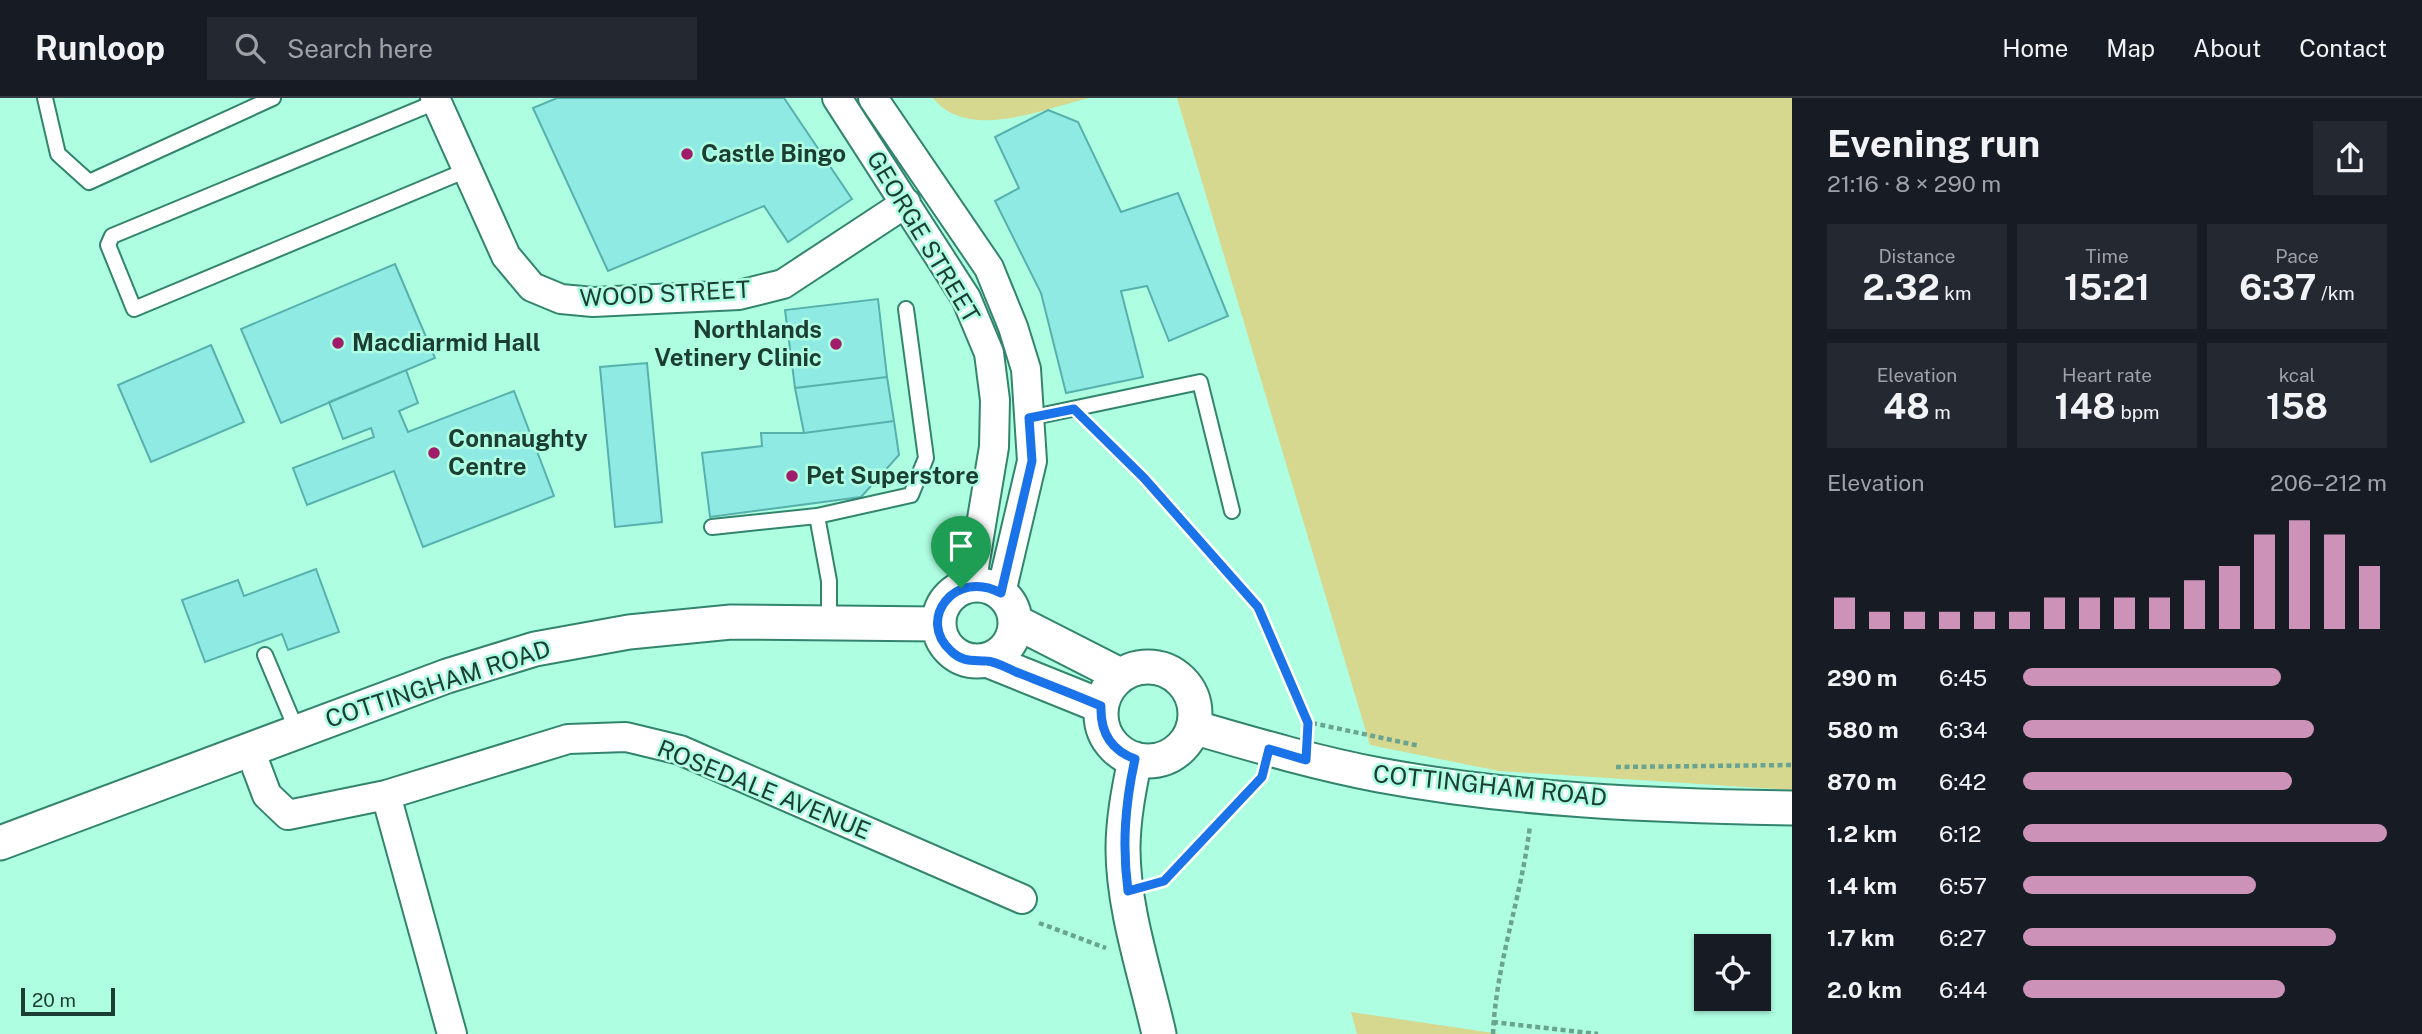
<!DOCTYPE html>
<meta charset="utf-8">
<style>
body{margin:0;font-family:"Public Sans",sans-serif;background:#242831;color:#f1f3f6;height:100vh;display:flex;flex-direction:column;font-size:26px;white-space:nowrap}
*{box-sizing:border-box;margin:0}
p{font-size:23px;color:#9ea1a6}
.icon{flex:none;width:38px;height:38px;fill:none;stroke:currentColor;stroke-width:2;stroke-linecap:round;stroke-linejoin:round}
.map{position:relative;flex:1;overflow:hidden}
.drawer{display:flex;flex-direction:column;background:#171b24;width:630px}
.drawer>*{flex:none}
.controls{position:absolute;left:1694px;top:836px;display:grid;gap:14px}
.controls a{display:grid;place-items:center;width:77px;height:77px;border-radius:0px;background:#171b24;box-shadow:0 2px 5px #0004;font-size:35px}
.scale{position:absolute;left:21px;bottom:18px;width:94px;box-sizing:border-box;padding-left:7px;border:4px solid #1c3d33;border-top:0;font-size:19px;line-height:24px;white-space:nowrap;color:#1c3d33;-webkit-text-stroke:5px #aefee2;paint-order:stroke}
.pin{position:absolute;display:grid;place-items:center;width:60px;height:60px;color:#fff;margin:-72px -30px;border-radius:50% 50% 50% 0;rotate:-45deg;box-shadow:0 0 7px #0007}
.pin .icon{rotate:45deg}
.round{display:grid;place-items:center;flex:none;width:74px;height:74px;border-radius:0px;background:#242831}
.summary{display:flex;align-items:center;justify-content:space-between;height:119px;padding:0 35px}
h1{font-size:38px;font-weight:700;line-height:52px}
.stats{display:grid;grid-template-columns:repeat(3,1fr);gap:10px;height:119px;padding:7px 35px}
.stats div{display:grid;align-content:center;border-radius:0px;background:#242831;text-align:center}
.stats b{font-size:35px;font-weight:700}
.stats small{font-size:19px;font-weight:400}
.stats p{font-size:19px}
.chart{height:196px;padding:14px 35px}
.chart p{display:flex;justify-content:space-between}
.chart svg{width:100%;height:126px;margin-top:7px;stroke:#cd92b7;stroke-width:6}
ul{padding:0 35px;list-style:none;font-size:23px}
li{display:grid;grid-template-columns:112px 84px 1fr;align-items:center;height:52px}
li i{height:18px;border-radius:9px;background:#cd92b7}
header{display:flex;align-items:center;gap:42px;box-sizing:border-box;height:98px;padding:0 35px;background:#171b24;border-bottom:2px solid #363941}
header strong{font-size:33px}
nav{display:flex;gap:38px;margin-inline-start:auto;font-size:24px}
.search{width:490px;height:63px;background:#242831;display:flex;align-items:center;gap:18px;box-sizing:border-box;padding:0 24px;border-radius:0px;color:#9ea1a6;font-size:26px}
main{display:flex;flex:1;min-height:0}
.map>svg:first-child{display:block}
.green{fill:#d5d88e}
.building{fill:#8feae4;stroke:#56b1ac;stroke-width:2}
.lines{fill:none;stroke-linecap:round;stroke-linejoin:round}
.service-casing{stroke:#33846c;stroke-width:18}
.minor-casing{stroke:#33846c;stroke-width:32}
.tertiary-casing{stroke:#33846c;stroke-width:37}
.path{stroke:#6aa491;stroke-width:4.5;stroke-dasharray:5 3.5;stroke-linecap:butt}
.service{stroke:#fff;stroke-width:14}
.minor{stroke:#fff;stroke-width:28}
.tertiary{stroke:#fff;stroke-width:33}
.route-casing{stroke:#fff;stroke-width:14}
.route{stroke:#1a73e8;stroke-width:9}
.poi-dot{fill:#a11c6b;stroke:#aefee2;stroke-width:2.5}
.labels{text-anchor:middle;stroke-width:5;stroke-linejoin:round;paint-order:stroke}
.poi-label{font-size:24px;font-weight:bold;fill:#1c3d33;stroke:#aefee2;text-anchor:start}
.street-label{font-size:24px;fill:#1c3d33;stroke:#aefee2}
</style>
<header>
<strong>Runloop</strong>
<div class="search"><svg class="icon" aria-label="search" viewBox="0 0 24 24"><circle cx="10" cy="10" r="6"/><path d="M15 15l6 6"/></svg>Search here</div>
<nav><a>Home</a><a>Map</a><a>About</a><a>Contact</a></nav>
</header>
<main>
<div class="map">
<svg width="1792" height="936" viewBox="0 0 1792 936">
<rect width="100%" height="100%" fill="#aefee2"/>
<path class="green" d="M 933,0 L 1089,0 C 1043,11 968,44 933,0 Z
M 1177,0 L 1792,0 L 1792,692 L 1499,673 L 1370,647 Z
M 1351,914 L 1500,936 L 1357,936 Z"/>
<path class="building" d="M 557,0 L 784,0 L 852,101 L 788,144 L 764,108 L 608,173 L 533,10 Z
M 1048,12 L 1078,24 L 1121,114 L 1178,95 L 1228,218 L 1169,243 L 1147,188 L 1121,193 L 1143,279 L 1066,295 L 1041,195 L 995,103 L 1019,90 L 995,39 Z
M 395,166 L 435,260 L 281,325 L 241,231 Z
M 878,201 L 887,279 L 795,290 L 785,212 Z
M 211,247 L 244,324 L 151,364 L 118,287 Z
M 647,265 L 662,424 L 615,429 L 600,269 Z
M 406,272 L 418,305 L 399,313 L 408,334 L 514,293 L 554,398 L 423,449 L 394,373 L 307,407 L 293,370 L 374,339 L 371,330 L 343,341 L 329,304 Z
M 887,279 L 894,323 L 804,335 L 795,290 Z
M 894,323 L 899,357 L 861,399 L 710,419 L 702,355 L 762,348 L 761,335 L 804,335 Z
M 316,471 L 339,534 L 288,552 L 282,536 L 205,564 L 182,502 L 238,482 L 244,498 Z"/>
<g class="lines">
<g class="service-casing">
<path id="service" d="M 45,0 L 58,56 L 89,84 L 273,0
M 436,4 L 112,138 L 108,147 L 134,211 L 467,72
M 1029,320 L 1200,284 L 1232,413
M 817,418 L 829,483 L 829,525
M 712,429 L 817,418 L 911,397 L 926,360 L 906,211
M 265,557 L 297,633"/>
</g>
<g class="minor-casing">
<path id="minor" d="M 435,0 L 506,158 L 532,189 L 561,201 L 593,204 L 739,197 L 783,186 L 906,105
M 837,0 L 966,200 L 989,255 L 995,302 L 994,349 L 974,469 L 961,490
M 873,0 L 989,170 L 1013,229 L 1026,271 L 1032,363 L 1001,495
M 250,652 L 267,697 L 288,717 L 386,697 L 568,641 L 626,639 L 680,652 L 1022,801
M 386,697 L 452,936"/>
</g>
<g class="tertiary-casing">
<path id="tertiary" d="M939 525a38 38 0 1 1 76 0a38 38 0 1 1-76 0Z
M 1016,524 L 1120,577
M 987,562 L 1101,608
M1101 616a47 47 0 1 1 94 0a47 47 0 1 1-94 0Z
M 1193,629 C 1255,647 1316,665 1379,677 C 1514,702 1655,708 1792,710
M 1135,661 C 1129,691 1123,721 1123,751 C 1123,811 1146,878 1159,936
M 0,745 L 447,578 L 535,551 L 629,534 L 731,524 L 938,526"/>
</g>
<path class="path" d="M 1092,329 L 1144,380 L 1258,509 L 1308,627
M 1312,625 L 1420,648
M 1616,669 L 1792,667
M 1156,785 L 1164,783 L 1260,681
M 1039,825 L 1106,850
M 1493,924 L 1598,936
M 1493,936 C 1496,865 1522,798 1530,727"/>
<use href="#service" class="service"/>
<use href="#minor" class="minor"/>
<use href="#tertiary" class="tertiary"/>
</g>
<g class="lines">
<g class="route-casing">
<path id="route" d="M 1074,311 L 1144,380 L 1258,509 L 1308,625 L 1306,662 L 1269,651 L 1262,679 L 1164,783 L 1128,793 C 1122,747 1125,707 1135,661 C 1111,652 1100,634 1101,608 C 1073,596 1044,585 1016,574 C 1007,570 995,563 986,563 C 972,562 962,564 951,553 C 916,522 955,470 1001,495 L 1032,363 L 1029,320 Z"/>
</g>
<use href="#route" class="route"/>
</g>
<g class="poi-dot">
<circle cx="687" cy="56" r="7"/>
<circle cx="338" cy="245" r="7"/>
<circle cx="836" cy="246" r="7"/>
<circle cx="434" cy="355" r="7"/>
<circle cx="792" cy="378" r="7"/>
</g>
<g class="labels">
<g class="poi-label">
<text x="701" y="64">Castle Bingo</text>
<text x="822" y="240" text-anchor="end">Northlands<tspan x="822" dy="28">Vetinery Clinic</tspan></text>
<text x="352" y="253">Macdiarmid Hall</text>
<text x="448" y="349">Connaughty<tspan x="448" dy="28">Centre</tspan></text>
<text x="806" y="386">Pet Superstore</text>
</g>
<g class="street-label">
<text transform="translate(923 139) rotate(59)" y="8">GEORGE STREET</text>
<text transform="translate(665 196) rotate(-3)" y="8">WOOD STREET</text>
<text transform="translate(438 586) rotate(-18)" y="8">COTTINGHAM ROAD</text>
<text transform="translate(1490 688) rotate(6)" y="8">COTTINGHAM ROAD</text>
<text transform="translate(764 692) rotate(22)" y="8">ROSEDALE AVENUE</text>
</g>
</g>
</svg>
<div class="controls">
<a><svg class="icon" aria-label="locate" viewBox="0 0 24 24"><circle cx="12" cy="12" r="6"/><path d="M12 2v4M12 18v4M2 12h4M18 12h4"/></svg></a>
</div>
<div class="scale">20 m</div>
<div class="pin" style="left:961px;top:490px;background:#1e9e55"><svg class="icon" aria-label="arrive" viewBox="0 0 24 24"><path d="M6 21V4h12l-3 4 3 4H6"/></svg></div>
</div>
<section class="drawer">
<div class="summary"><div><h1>Evening run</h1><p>21:16 · 8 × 290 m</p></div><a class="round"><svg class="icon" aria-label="share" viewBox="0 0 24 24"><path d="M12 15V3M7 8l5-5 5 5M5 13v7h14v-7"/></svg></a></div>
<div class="stats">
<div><p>Distance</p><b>2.32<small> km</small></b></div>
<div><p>Time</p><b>15:21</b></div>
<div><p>Pace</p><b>6:37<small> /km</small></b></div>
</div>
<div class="stats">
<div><p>Elevation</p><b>48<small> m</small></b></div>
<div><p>Heart rate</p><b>148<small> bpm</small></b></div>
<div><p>kcal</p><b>158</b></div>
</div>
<div class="chart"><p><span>Elevation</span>206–212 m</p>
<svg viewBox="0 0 160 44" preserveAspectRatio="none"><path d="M5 44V33M15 44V38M25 44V38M35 44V38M45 44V38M55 44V38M65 44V33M75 44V33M85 44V33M95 44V33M105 44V27M115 44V22M125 44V11M135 44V6M145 44V11M155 44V22"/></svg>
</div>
<ul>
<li><b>290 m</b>6:45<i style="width:71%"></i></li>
<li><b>580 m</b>6:34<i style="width:80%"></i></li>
<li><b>870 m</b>6:42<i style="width:74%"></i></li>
<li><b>1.2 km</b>6:12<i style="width:100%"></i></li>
<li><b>1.4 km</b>6:57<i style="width:64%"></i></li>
<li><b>1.7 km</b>6:27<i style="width:86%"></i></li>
<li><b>2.0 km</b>6:44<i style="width:72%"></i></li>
</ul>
</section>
</main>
